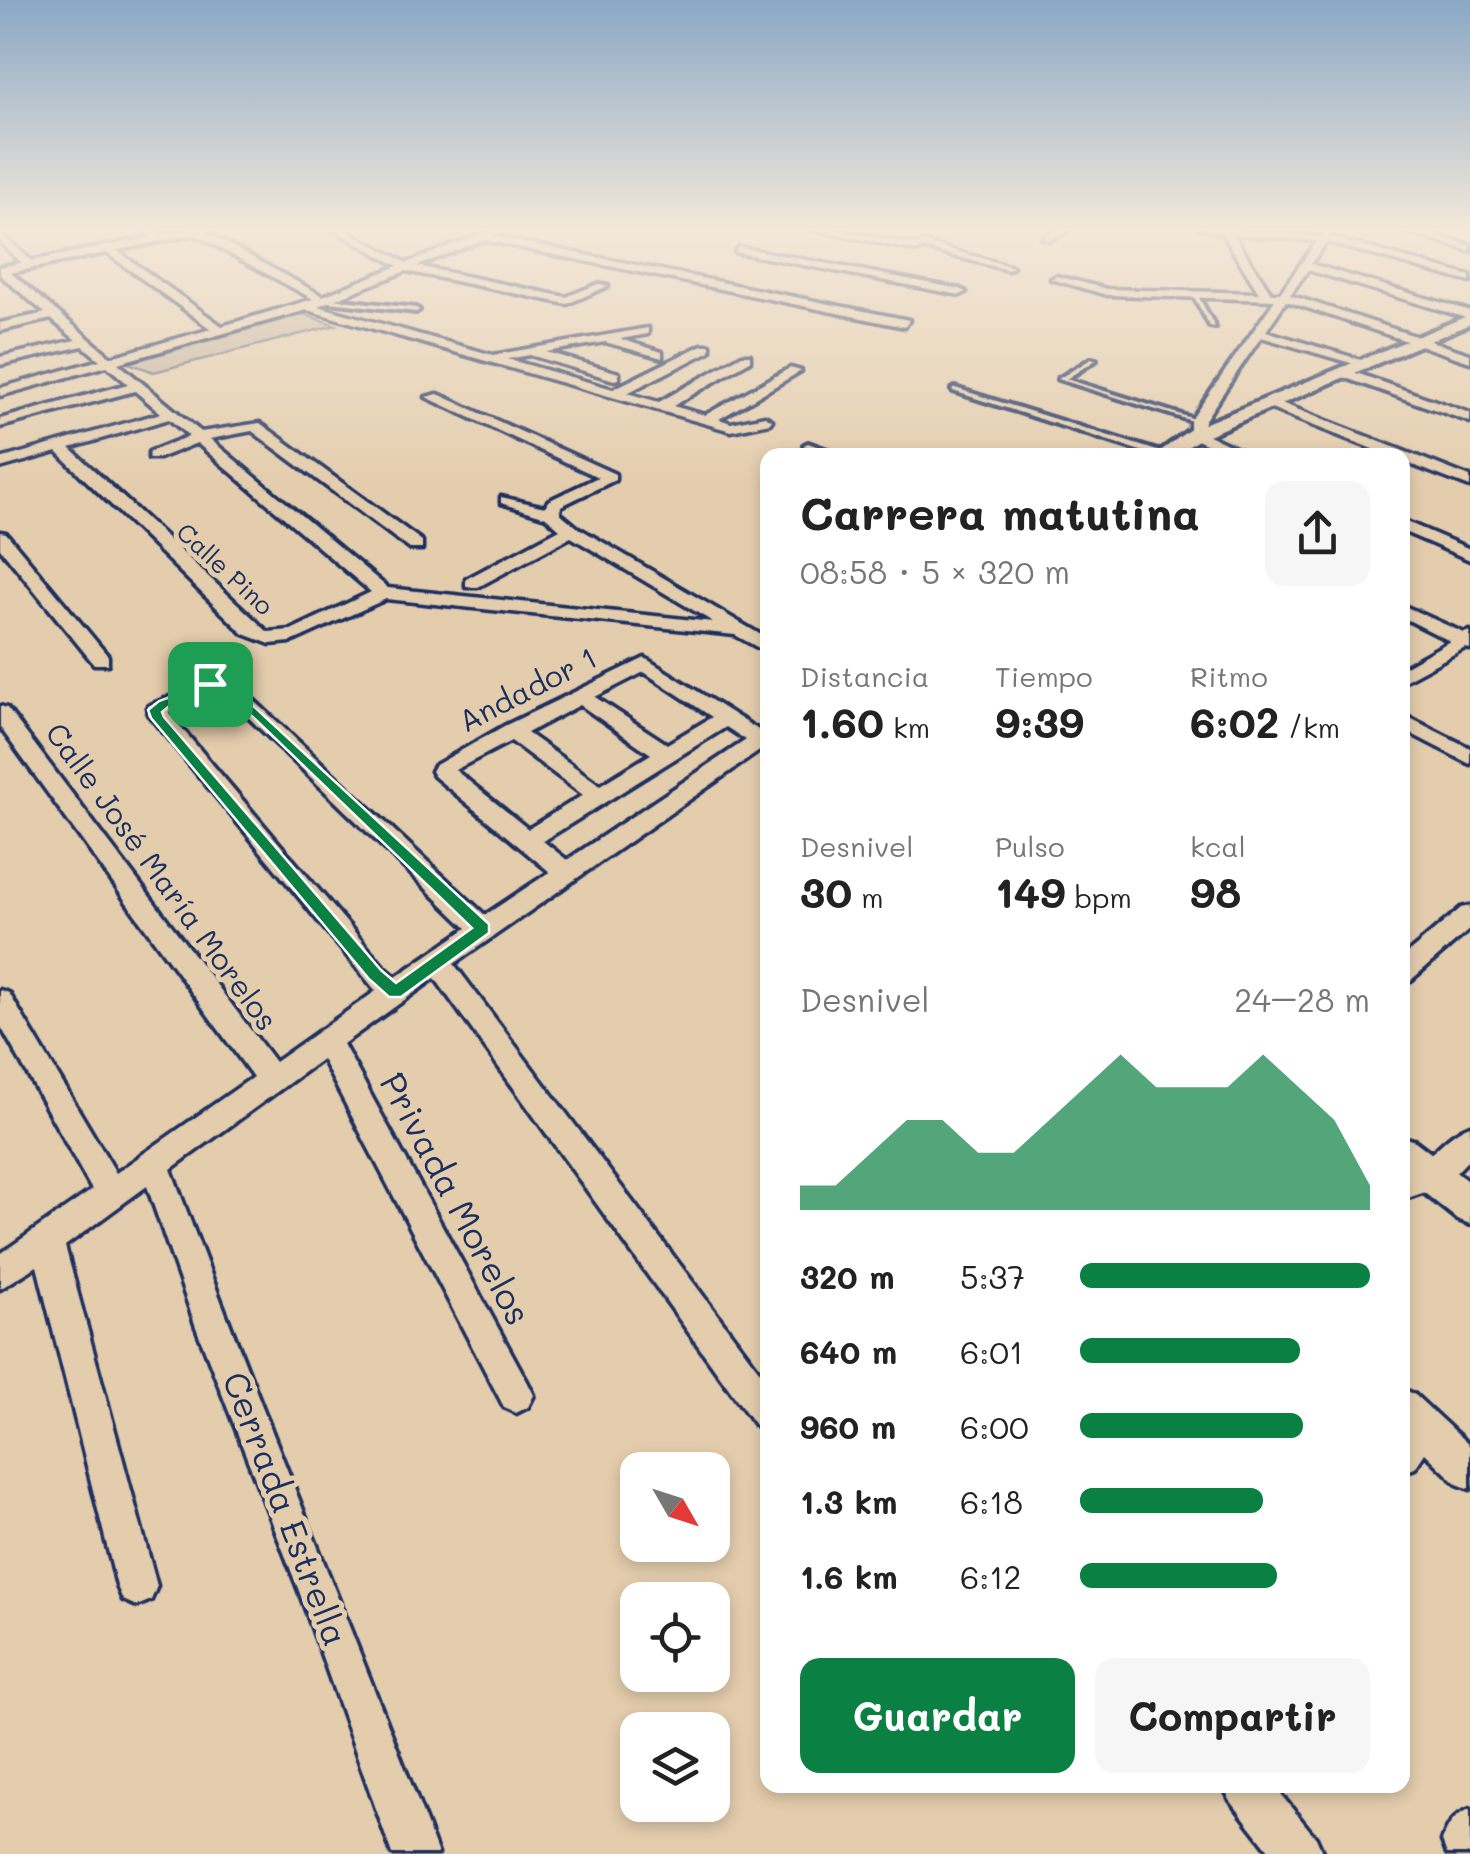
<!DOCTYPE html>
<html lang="es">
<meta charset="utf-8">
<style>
body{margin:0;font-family:Mali,sans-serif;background:#f6f6f6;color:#222;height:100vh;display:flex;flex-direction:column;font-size:38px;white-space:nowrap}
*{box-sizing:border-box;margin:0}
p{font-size:32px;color:#767676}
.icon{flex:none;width:55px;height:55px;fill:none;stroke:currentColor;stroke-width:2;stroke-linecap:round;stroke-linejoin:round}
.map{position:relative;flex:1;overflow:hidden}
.drawer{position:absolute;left:760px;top:448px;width:650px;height:1345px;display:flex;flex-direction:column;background:#fff;border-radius:20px;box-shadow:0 5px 15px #0003}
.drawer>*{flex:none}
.needle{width:65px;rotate:129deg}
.controls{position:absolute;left:620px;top:1452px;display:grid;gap:20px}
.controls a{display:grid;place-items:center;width:110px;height:110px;border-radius:20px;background:#fff;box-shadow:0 5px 15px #0003;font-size:50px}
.pin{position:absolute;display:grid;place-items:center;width:85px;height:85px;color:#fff;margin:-42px;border-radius:20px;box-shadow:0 5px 15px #0006}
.round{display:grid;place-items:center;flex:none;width:105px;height:105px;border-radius:20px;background:#f6f6f6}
.summary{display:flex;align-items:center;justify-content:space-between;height:170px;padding:0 40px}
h1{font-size:45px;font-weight:800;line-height:75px}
.metrics{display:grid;grid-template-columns:repeat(3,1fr);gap:15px;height:170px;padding:10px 40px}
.metrics div{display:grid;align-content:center}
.metrics b{font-size:42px;font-weight:800}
.metrics small{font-size:28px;font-weight:400}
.metrics p{font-size:28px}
.chart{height:280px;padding:20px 40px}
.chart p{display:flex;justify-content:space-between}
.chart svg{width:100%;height:180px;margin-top:10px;fill:#0b8043;opacity:.7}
.action{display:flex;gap:20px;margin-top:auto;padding:20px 40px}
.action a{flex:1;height:115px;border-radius:20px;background:#0b8043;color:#fff;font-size:40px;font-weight:800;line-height:115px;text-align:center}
.action a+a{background:#f6f6f6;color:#222}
ul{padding:0 40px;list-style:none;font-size:32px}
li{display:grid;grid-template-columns:160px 120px 1fr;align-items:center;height:75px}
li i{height:25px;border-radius:12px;background:#0b8043}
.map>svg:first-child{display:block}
.green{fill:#c7b6a1;stroke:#717280;stroke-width:2.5}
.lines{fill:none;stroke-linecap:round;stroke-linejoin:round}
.service-casing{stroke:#1b2f5e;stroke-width:8}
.minor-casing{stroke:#1b2f5e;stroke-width:7}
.tertiary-casing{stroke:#1b2f5e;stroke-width:8}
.service{fill:#e4cdad;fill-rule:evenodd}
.minor{fill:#e4cdad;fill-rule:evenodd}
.tertiary{fill:#e4cdad;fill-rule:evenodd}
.route{fill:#0b8043;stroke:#fff;stroke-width:2.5;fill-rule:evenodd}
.labels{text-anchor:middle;stroke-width:10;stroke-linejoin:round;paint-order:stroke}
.far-street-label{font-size:25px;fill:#1b2f5e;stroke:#e4cdad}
.street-label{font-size:30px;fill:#1b2f5e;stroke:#e4cdad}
.near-street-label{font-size:35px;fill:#1b2f5e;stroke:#e4cdad}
</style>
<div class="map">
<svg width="1470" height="1854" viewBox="0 0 1470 1854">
<rect width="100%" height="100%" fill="#e4cdad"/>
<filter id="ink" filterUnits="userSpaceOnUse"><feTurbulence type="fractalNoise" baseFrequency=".01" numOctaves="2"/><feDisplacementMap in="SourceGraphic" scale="20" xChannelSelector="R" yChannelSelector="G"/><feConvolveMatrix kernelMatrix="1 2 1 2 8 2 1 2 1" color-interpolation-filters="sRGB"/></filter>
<g filter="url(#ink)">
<path class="green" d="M 303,314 L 336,325 L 154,372 L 128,363 Z"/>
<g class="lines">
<g class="service-casing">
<path id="service" d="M 1192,293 L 1197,294 L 1215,327 L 1210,326 Z
M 323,298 L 416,308 L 419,310 L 416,312 L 321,301 Z
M 1091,359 L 1096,360 L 1066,379 L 1201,421 L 1195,422 L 1058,379 Z
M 955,388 L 1164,453 L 1165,455 L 1153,455 L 953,391 L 952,390 Z
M 808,443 L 836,453 L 837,455 L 826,455 L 805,447 L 804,445 Z"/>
</g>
<g class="minor-casing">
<path id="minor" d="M 140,228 L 152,228 L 166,239 L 157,241 Z
M 330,228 L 342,228 L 407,263 L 496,228 L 510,228 L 492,236 L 909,320 L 905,327 L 483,240 L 417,266 L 566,297 L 598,284 L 608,286 L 567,304 L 406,271 L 318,306 L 493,355 L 648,328 L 648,334 L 620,339 L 662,352 L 662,358 L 605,342 L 546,352 L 619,373 L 619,379 L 614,380 L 530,355 L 507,359 L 613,389 L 702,345 L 710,345 L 710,351 L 627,393 L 659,402 L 742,355 L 750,355 L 750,361 L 673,406 L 705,415 L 790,368 L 801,371 L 719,419 L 731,423 L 765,416 L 772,420 L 770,423 L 731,431 L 307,310 L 118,363 L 201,432 L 260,423 L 422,541 L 422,549 L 410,549 L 252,431 L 210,439 L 388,588 L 713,622 L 571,537 L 478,587 L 466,587 L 466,579 L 560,529 L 546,517 L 501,503 L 501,497 L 545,507 L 548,501 L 598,477 L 426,397 L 438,394 L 615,474 L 615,480 L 561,506 L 560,513 L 577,527 L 768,639 L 768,653 L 735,635 L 386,599 L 291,642 L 270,644 L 244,634 L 57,452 L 0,468 L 0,459 L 161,413 L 135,391 L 0,427 L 0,419 L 128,384 L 107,366 L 0,396 L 0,388 L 100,360 L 83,346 L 0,365 L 0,357 L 76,340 L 51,319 L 0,331 L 0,323 L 45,313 L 0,275 L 0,268 L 6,269 L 111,357 L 211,329 L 104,251 L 104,247 L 112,247 L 222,326 L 313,299 L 194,234 L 194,230 L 202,230 L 323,296 L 398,266 ZM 169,419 L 189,436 L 149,452 L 149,458 L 159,458 L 197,443 L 371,592 L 291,630 L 268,632 L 70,448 Z
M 805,228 L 826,228 L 918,245 L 923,242 L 1013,267 L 1008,270 L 923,248 L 918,251 Z
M 1059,228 L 1072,228 L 1051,240 L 1042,238 Z
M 1199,228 L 1321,236 L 1326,228 L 1336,228 L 1330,237 L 1470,276 L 1470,282 L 1326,242 L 1311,264 L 1470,311 L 1470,319 L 1308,270 L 1290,295 L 1470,354 L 1470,362 L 1286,301 L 1266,331 L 1368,362 L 1368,368 L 1261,337 L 1204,421 L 1202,432 L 1250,455 L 1231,455 L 1190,437 L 1190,421 L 1275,300 L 1107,295 L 1051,279 L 1056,276 L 1107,289 L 1259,293 L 1222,233 ZM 1233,234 L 1317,241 L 1280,293 L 1271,293 Z
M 1392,228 L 1408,228 L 1470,245 L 1470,251 Z
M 0,233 L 34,263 L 34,267 L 26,267 L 0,242 Z
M 739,247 L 960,289 L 966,292 L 960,295 L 735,252 Z
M 1345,369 L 1470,413 L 1470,422 L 1340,376 L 1338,373 Z
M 1266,401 L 1276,401 L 1470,477 L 1470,487 L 1402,461 L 1402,455 L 1388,455 L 1266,407 Z
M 1402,520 L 1470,549 L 1470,560 L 1402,531 Z
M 0,532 L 6,533 L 108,656 L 108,664 L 94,664 L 0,548 Z
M 1402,605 L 1464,633 L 1470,631 L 1470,649 L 1465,648 L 1402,682 L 1402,668 L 1450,641 L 1402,617 Z
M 645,658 L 760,731 L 768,728 L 768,745 L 454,964 L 768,1382 L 768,1430 L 755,1425 L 435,978 L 343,1044 L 528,1383 L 534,1395 L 528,1407 L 516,1413 L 504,1407 L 322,1059 L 171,1169 C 256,1399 351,1625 438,1854 L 392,1854 L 299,1591 L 196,1327 L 147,1186 L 65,1246 L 157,1586 L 151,1600 L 137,1606 L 123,1600 L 117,1586 L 37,1266 L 0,1289 L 0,1254 L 92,1190 L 0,1025 L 0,990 L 9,993 L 116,1173 L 253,1077 L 0,727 L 0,706 L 7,708 L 275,1062 L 376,991 L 148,714 L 148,706 L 216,678 L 230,678 L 485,915 L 550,872 L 434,776 L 431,771 L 434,766 L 504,726 ZM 644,672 L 712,717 L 667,744 L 595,697 ZM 220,690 L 467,928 L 396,977 L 384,967 L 168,712 ZM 580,705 L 651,754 L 600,785 L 527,733 ZM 726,727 L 746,740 L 567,860 L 543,841 ZM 511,741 L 583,795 L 528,829 L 455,770 Z
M 1402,714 L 1470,748 L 1470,764 L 1402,729 Z
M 1470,906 L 1470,929 L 1411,980 L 1402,983 L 1402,958 L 1461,908 Z
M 1470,1125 L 1470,1158 L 1443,1186 L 1402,1200 L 1402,1171 C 1431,1162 1443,1135 1470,1125 Z
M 1402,1389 L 1414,1394 L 1470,1446 L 1470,1489 L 1457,1484 L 1425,1453 L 1415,1468 L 1402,1473 Z
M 1223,1785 L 1273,1785 L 1316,1838 L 1323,1854 L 1272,1854 L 1230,1800 Z
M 1470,1809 L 1470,1854 L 1447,1854 L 1442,1841 C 1449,1824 1453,1816 1470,1809 Z"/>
</g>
<g class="tertiary-casing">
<path id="tertiary" d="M 199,228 L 223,228 L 0,275 L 0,267 Z
M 1470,315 L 1470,324 L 1201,438 L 1176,455 L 1155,455 L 1189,430 Z
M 1402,1137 L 1415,1141 L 1470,1183 L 1470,1224 L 1457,1219 L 1402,1175 Z"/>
</g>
<use href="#service" class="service"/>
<use href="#minor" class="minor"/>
<use href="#tertiary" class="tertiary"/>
</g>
</g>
<linearGradient id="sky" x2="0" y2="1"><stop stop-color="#8aa8c5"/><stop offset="0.47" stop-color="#f3e8da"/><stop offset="1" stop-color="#f3e8da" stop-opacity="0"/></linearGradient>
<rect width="1470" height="488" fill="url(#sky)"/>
<path class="route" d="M 223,678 L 489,924 L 489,933 L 401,997 L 389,997 L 369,979 L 151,718 L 148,710 L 159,701 ZM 220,686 L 227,692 L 472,928 L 396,983 L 381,970 L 164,717 L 162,712 L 169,706 Z"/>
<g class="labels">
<g class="far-street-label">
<text transform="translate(225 569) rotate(43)" y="9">Calle Pino</text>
</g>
<g class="street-label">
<text transform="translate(528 690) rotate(-27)" y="10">Andador 1</text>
<text transform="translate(161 877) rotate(54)" y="10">Calle José María Morelos</text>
</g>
<g class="near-street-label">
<text transform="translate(455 1199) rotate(62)" y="12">Privada Morelos</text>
<text transform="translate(285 1509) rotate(69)" y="12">Cerrada Estrella</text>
</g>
</g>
</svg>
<div class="controls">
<a><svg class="needle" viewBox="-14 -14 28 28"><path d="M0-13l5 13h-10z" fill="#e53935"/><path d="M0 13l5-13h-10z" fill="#767676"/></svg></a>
<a><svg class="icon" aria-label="locate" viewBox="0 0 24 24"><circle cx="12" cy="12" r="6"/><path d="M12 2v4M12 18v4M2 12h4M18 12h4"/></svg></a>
<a><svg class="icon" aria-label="layers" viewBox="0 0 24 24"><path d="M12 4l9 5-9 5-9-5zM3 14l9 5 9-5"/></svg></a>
</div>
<div class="pin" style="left:210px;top:684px;background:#1e9e55"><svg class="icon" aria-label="arrive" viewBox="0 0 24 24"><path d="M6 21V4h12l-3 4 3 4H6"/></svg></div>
<section class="drawer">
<div class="summary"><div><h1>Carrera matutina</h1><p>08:58 · 5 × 320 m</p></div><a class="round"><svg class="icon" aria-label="share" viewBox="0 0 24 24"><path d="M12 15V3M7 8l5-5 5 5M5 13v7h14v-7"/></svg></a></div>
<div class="metrics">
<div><p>Distancia</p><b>1.60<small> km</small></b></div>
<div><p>Tiempo</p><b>9:39</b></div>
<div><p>Ritmo</p><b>6:02<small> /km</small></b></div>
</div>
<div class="metrics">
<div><p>Desnivel</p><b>30<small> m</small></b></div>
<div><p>Pulso</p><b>149<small> bpm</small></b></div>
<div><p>kcal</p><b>98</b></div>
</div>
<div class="chart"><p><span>Desnivel</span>24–28 m</p>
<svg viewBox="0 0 160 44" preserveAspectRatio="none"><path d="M0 44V38L10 38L20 30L30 22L40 22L50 30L60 30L70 22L80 14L90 6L100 14L110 14L120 14L130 6L140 14L150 22L160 38V44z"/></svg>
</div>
<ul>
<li><b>320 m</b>5:37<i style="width:100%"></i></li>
<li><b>640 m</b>6:01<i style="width:76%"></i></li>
<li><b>960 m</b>6:00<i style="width:77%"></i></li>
<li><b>1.3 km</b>6:18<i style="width:63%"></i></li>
<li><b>1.6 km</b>6:12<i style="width:68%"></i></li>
</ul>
<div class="action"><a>Guardar</a><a>Compartir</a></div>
</section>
</div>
